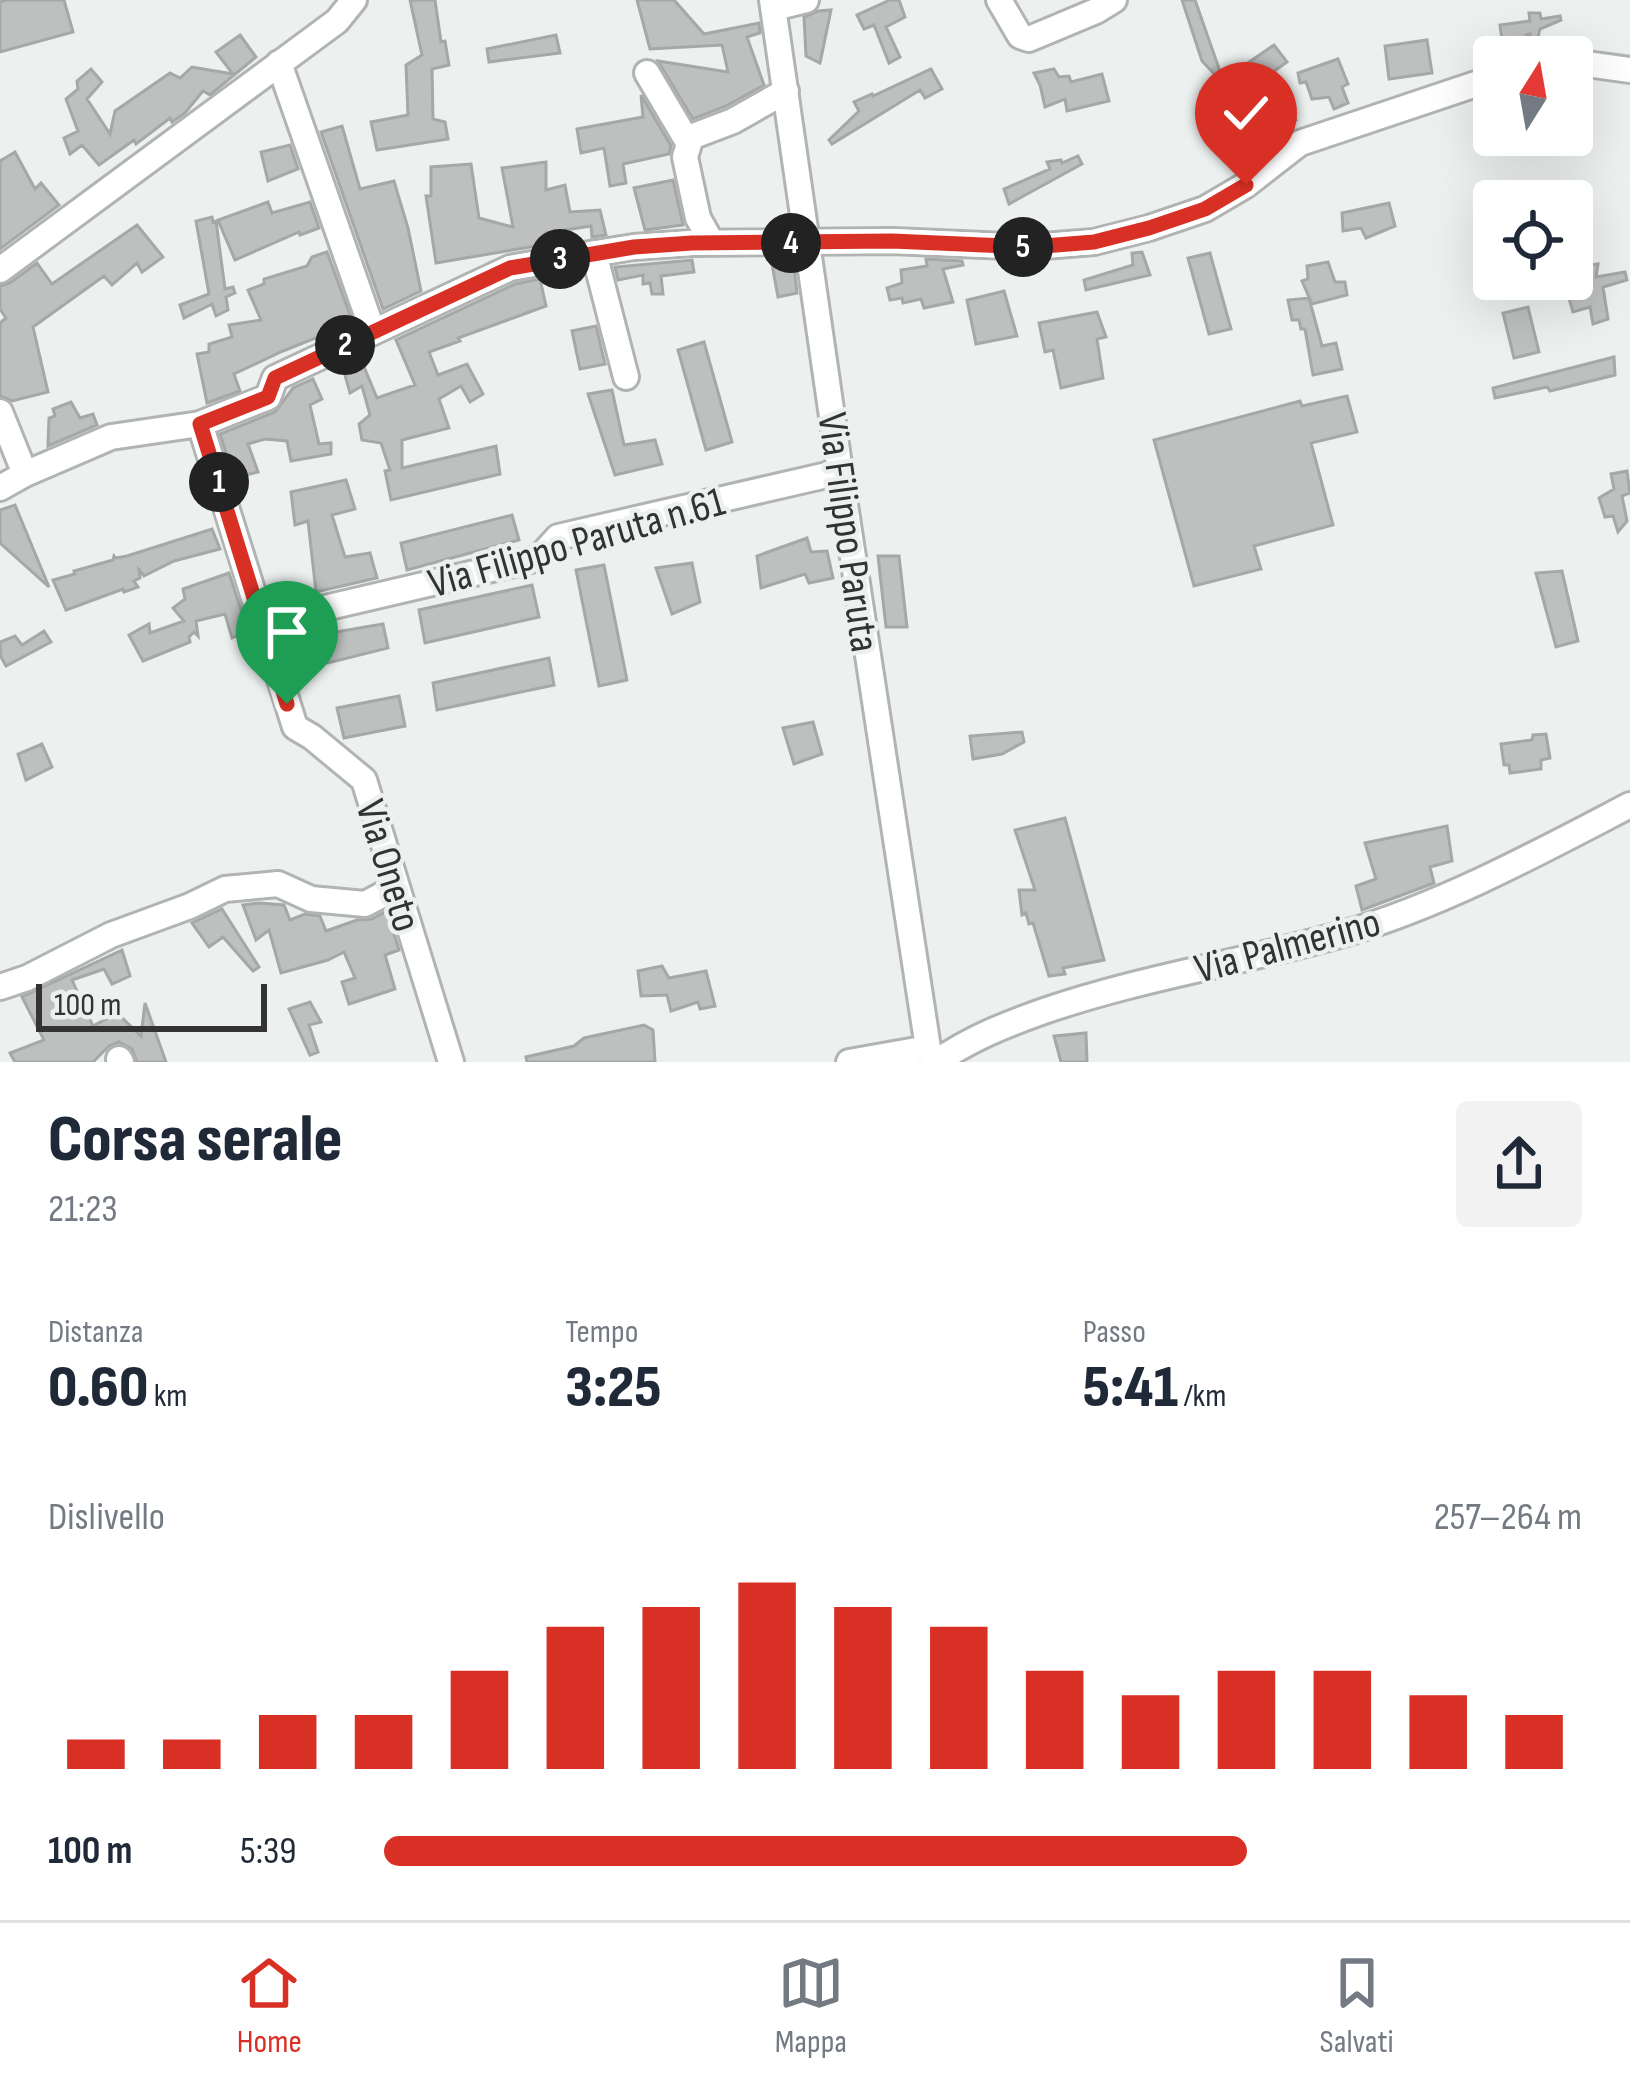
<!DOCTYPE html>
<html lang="it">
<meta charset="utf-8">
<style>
body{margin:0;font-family:"Sofia Sans Condensed",sans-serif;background:#f2f2f3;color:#1f2937;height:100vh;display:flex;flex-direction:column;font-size:45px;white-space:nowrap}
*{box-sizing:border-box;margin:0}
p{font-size:39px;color:#747a83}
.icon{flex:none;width:66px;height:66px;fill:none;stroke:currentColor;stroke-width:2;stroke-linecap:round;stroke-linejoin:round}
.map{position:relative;height:1062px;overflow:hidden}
.drawer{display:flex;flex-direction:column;background:#fff;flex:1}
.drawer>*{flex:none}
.needle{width:78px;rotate:11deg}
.fabs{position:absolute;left:1473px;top:36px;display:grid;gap:24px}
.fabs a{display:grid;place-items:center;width:120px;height:120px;border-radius:12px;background:#fff;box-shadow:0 12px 48px #0002;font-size:60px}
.scale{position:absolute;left:36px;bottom:30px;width:231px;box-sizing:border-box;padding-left:12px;border:6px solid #323332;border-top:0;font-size:33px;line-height:42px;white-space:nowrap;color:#323332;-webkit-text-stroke:9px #ecf0ee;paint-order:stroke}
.pin{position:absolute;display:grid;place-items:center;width:102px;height:102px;color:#fff;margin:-123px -51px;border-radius:50% 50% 50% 0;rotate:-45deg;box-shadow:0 0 12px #0007}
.pin .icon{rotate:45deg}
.km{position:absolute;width:60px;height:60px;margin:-30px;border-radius:50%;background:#222;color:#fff;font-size:33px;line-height:60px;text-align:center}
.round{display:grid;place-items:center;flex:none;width:126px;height:126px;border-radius:12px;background:#f2f2f3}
.head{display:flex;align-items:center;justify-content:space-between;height:204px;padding:0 48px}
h1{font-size:66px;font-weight:800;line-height:90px}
.figures{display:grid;grid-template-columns:repeat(3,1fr);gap:18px;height:204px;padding:12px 48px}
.figures div{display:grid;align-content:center}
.figures b{font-size:60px;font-weight:800}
.figures small{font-size:33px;font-weight:400}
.figures p{font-size:33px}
.chart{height:336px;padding:24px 48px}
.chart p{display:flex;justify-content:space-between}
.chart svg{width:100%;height:216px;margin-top:12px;stroke:#d93025;stroke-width:6}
ul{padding:0 48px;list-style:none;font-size:39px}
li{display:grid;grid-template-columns:192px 144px 1fr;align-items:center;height:90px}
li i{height:30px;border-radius:15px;background:#d93025}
.tab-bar{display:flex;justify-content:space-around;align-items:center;height:168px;border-top:3px solid #e0e1e3;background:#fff;font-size:33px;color:#747a83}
.tab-bar a{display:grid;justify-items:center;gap:6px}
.tab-bar .selected{color:#d93025}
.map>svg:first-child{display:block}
.building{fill:#bdc0be;stroke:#a4a8a6;stroke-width:3}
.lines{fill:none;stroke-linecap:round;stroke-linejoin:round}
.minor-casing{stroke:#b1b4b2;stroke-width:30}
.minor{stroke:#fff;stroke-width:24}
.route-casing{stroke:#fff;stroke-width:24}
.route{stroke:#d93025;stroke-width:15}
.labels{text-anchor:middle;stroke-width:9;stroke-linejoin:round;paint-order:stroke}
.street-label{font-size:42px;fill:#323332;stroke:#ecf0ee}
</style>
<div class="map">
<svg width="1630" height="1062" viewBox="0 0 1630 1062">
<rect width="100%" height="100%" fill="#ecf0ee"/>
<path class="building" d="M 6,0 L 64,0 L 73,32 L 0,52 L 0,2 Z
M 410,0 L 435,0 L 441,42 L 445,41 L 449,65 L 432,69 L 433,119 L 445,122 L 448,139 L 377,150 L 371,122 L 408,115 L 406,65 L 422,55 Z
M 637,0 L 674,0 L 704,34 L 759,23 L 760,33 L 747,37 L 764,85 L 726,106 L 693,119 L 658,61 L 728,72 L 722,45 L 650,49 Z
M 890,0 L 899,0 L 905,17 L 886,27 L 900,57 L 889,63 L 874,25 L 864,29 L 857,15 Z
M 1182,0 L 1195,0 L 1223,80 L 1274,45 L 1287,62 L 1263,79 L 1296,120 L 1279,134 L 1254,100 L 1222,120 L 1201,92 L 1220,80 L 1202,61 Z
M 831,10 L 825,39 L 820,63 L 806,56 L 804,17 L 818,11 Z
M 1529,13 L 1540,13 L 1541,19 L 1560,16 L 1561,20 L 1540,29 L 1534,54 L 1531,54 L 1530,34 L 1526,35 L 1529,57 L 1504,57 L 1500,25 L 1530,21 Z
M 240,35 L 256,57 L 210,95 L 203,91 L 185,113 L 172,122 L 170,118 L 136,144 L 134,140 L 99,165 L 82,145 L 70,154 L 64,138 L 78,131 L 66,99 L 78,89 L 77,81 L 91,69 L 102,82 L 87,99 L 110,134 L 115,111 L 170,73 L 180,78 L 192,67 L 233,74 L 216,52 Z
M 556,35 L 560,53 L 489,62 L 487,49 Z
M 1427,40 L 1432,73 L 1389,79 L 1385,46 Z
M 1338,59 L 1348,84 L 1342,87 L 1348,103 L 1334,109 L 1329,97 L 1312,99 L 1306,82 L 1300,83 L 1298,73 Z
M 931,69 L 942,89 L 925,98 L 920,90 L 832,144 L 829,140 L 859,111 L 854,102 L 872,94 L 873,96 Z
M 1054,69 L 1059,77 L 1069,76 L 1071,82 L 1102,74 L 1109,101 L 1067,111 L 1065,99 L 1045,107 L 1040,85 L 1034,73 Z
M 641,95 L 671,146 L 669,154 L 623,164 L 626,183 L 610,186 L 604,148 L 581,153 L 577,129 L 643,117 Z
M 342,126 L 360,189 L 394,181 L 408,228 L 421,291 L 383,309 L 321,132 Z
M 290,145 L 298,169 L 268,181 L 261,152 Z
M 15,152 L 35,189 L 41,183 L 59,205 L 0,249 L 0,161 Z
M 1078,156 L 1082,164 L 1009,204 L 1004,189 L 1050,169 L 1047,162 L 1061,160 L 1062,163 Z
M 546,162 L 546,190 L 565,185 L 570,212 L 600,210 L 606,235 L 592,237 L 591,226 L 546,233 L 548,244 L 436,263 L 426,196 L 431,196 L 431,167 L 471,164 L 479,218 L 513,227 L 502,168 Z
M 673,180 L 683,225 L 645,230 L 634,188 Z
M 268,202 L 272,213 L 310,202 L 319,228 L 300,235 L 299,232 L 235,260 L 218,220 Z
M 1389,203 L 1395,226 L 1366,238 L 1361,228 L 1343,231 L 1342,213 Z
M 212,217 L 213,222 L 216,221 L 225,289 L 233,287 L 235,293 L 226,297 L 228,310 L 216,316 L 212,304 L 184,318 L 180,305 L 209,294 L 196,221 Z
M 137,225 L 163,257 L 142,272 L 137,263 L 112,285 L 104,276 L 33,327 L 48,392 L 12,401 L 0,396 L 0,323 L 6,318 L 0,309 L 0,286 L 10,283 L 37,263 L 52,284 Z
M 327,252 L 353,323 L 283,351 L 234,374 L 240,391 L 207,403 L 197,354 L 209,352 L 209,344 L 232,337 L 229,325 L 261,320 L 248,290 L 264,284 L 264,279 L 307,266 L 312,257 Z
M 1142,252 L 1150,275 L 1086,290 L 1084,280 L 1133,265 L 1132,253 Z
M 1210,253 L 1231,329 L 1209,334 L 1188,258 Z
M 771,259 L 793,259 L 797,293 L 778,297 Z
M 926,259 L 962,261 L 963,265 L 943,269 L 953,302 L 924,308 L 921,299 L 903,303 L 902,298 L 890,300 L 887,288 L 902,283 L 901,270 L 927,266 Z
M 692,260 L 694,272 L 661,276 L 663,294 L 652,294 L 650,283 L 643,284 L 643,275 L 618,280 L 615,267 Z
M 1328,262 L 1335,282 L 1345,282 L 1347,295 L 1312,304 L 1302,281 L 1308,279 L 1307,266 Z
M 1598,264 L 1596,277 L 1625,272 L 1627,280 L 1603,287 L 1608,319 L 1593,324 L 1590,307 L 1573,312 L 1563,279 L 1572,279 L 1572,267 Z
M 540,279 L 546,306 L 458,338 L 460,341 L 429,352 L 438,375 L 467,364 L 483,394 L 470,402 L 461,386 L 439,399 L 449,428 L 402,440 L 402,468 L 496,446 L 500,474 L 391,500 L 385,471 L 390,470 L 381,443 L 362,440 L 359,424 L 370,415 L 362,386 L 350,393 L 343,368 L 362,362 L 377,398 L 415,385 L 396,340 L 515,284 Z
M 1004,291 L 1017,336 L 976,344 L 967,300 Z
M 1309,298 L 1322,346 L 1336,343 L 1342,369 L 1313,375 L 1305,329 L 1301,329 L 1299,320 L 1292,320 L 1288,300 Z
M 1528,307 L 1539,352 L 1514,358 L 1503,313 Z
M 1097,312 L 1106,337 L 1097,339 L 1103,378 L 1061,388 L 1053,350 L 1045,352 L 1039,323 Z
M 596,326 L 605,364 L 580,369 L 572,331 Z
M 704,342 L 732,442 L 706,450 L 678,350 Z
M 1614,357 L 1615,375 L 1550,391 L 1547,387 L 1495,398 L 1493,388 Z
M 313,379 L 322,399 L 310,405 L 319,444 L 331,443 L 331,454 L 291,461 L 287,441 L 265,439 L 248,444 L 258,472 L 234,478 L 220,434 L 275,412 L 293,388 Z
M 612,390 L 624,445 L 655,440 L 662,464 L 615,475 L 588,394 Z
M 1347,396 L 1357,432 L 1311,443 L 1333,525 L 1254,546 L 1261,569 L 1194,586 L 1154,440 L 1300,401 L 1302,406 Z
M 71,402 L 80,418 L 93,414 L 97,425 L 48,446 L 49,418 L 55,416 L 53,409 Z
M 1627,471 L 1630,493 L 1622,496 L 1627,521 L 1618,532 L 1613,516 L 1605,517 L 1599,498 L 1614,489 L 1611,474 Z
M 346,480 L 355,509 L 332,515 L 345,557 L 370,553 L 377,578 L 316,592 L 308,521 L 295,525 L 291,492 Z
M 15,505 L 49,587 L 0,543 L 0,510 Z
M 512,515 L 519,540 L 407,570 L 401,543 Z
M 212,529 L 220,549 L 174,561 L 144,576 L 139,570 L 140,578 L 134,581 L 138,587 L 124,592 L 123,589 L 66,610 L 53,580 L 75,574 L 74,571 L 113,560 L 114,556 L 116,558 L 127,556 Z
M 807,538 L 811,552 L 827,551 L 833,578 L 809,583 L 805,574 L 761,588 L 757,556 Z
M 878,556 L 899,556 L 907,627 L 886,627 Z
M 692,563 L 700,602 L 672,614 L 656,568 Z
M 604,565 L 627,680 L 599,686 L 576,570 Z
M 1562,571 L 1578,641 L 1556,647 L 1536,573 Z
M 229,573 L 248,631 L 232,638 L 225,614 L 196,621 L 198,636 L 194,632 L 189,637 L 190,642 L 143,661 L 129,635 L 149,624 L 150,633 L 184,621 L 173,608 L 185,599 L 183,589 Z
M 532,585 L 539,617 L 425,643 L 419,610 Z
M 383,624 L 388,648 L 328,663 L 324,634 Z
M 44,631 L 51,642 L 6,666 L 1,657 L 0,642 L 15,636 L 22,645 Z
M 549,658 L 554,685 L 437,710 L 433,683 Z
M 399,696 L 405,726 L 344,738 L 337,708 Z
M 813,722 L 822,754 L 794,764 L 783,728 Z
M 1022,732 L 1024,742 L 1002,754 L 973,759 L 970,736 Z
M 1546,734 L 1550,758 L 1541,760 L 1541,769 L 1510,773 L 1509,765 L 1504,765 L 1501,744 L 1532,740 L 1533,735 Z
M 42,744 L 52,767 L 26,780 L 18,754 Z
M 1065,818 L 1104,960 L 1063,968 L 1065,974 L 1049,976 L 1033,923 L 1029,924 L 1026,913 L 1022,915 L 1019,890 L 1035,890 L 1015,830 Z
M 1447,826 L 1452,861 L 1430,867 L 1434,883 L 1362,910 L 1356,886 L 1376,879 L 1365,843 Z
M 259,903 L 284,905 L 290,920 L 305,914 L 320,916 L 326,931 L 357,920 L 372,919 L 387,911 L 399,950 L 385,955 L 395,989 L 349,1004 L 342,982 L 355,978 L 344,952 L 328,960 L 281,973 L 269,930 L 256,940 L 243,905 Z
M 222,909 L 259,967 L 253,971 L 223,937 L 209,947 L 192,923 Z
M 122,950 L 130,976 L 112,984 L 104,969 L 72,980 L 93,1026 L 117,1013 L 141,1036 L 145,1003 L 166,1062 L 137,1062 L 132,1049 L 119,1042 L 109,1046 L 93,1062 L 15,1062 L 10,1053 L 44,1040 L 22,997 Z
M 662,966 L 669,978 L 706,971 L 715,1006 L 700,1009 L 698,1002 L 671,1011 L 667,995 L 641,996 L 638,971 Z
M 310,1002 L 321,1022 L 309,1025 L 318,1052 L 310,1055 L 289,1009 Z
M 644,1025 L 653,1030 L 655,1062 L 527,1062 L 526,1057 L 574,1046 L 584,1038 Z
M 1086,1033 L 1087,1062 L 1061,1062 L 1054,1036 Z"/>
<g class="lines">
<g class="minor-casing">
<path id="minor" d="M 772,0 L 840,472 L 928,1048 L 935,1062
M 999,0 L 1020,36 L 1029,39 L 1096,11 L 1114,0
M 774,8 L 806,0
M 1572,62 L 1630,70
M 279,63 L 373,332
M 647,73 L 689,144
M 712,243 L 698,218 L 685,157 L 691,137 L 733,121 L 786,91
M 594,253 L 626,377
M 0,270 L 337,21 L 354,0
M 0,412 L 25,474
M 200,424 L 295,727 L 312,737 L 364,780 L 451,1062
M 0,488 L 25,474 L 111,437 L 200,424 L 268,397 L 275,378 L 510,268 L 577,256 L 634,247 L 692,243 L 892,241 L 1031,247 L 1094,242 L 1149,228 L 1205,209 L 1246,185 L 1300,143 L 1494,78
M 312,611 L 539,558 L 558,537 L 840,472
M 0,987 L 27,978 L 111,935 L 190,906 L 225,889 L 278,884 L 311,899 L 365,904 L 397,887
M 119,1059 L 121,1062
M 849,1062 L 928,1048
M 937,1062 C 969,1039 1007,1024 1044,1011 C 1143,977 1246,962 1346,933 C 1446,903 1538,853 1630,805"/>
</g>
<use href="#minor" class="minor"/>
</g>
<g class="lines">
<g class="route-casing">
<path id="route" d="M 287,704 L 200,424 L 268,397 L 275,378 L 510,268 L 634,247 L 692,243 L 892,241 L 1031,247 L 1094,242 L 1149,228 L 1205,209 L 1246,185"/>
</g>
<use href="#route" class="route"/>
</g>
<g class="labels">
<g class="street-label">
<text transform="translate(850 532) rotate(82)" y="15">Via Filippo Paruta</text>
<text transform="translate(576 541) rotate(-16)" y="15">Via Filippo Paruta n.61</text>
<text transform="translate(390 865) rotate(73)" y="15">Via Oneto</text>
<text transform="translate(1287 944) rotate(-15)" y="15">Via Palmerino</text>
</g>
</g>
</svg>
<div class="fabs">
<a><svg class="needle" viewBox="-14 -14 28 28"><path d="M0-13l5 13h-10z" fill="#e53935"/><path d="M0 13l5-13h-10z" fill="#747a83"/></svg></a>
<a><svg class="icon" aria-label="locate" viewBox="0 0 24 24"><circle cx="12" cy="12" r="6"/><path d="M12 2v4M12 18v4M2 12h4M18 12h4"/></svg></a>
</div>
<div class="scale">100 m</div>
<div class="pin" style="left:287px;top:704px;background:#1e9e55"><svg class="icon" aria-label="arrive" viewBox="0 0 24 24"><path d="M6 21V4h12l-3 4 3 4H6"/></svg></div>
<div class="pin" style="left:1246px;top:185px;background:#d93025"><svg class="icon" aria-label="check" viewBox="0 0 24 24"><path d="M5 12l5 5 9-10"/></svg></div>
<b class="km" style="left:219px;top:482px">1</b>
<b class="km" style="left:345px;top:345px">2</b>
<b class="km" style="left:560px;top:259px">3</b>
<b class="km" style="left:791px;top:243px">4</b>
<b class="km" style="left:1023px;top:247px">5</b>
</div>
<section class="drawer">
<div class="head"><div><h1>Corsa serale</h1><p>21:23</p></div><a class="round"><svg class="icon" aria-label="share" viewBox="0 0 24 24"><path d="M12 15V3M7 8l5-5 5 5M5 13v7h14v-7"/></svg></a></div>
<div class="figures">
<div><p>Distanza</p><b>0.60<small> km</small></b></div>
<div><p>Tempo</p><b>3:25</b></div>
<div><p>Passo</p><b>5:41<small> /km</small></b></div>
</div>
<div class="chart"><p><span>Dislivello</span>257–264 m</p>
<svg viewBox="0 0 160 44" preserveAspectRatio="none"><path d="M5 44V38M15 44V38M25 44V33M35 44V33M45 44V24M55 44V15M65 44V11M75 44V6M85 44V11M95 44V15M105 44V24M115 44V29M125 44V24M135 44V24M145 44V29M155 44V33"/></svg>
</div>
<ul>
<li><b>100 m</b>5:39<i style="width:72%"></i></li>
</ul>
</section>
<nav class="tab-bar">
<a class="selected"><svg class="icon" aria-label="home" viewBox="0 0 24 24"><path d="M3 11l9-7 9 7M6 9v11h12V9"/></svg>Home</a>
<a><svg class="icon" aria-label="map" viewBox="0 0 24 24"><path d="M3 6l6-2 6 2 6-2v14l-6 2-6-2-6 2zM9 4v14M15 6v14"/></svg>Mappa</a>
<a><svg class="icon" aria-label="saved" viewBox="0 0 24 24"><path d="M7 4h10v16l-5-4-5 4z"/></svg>Salvati</a>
</nav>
